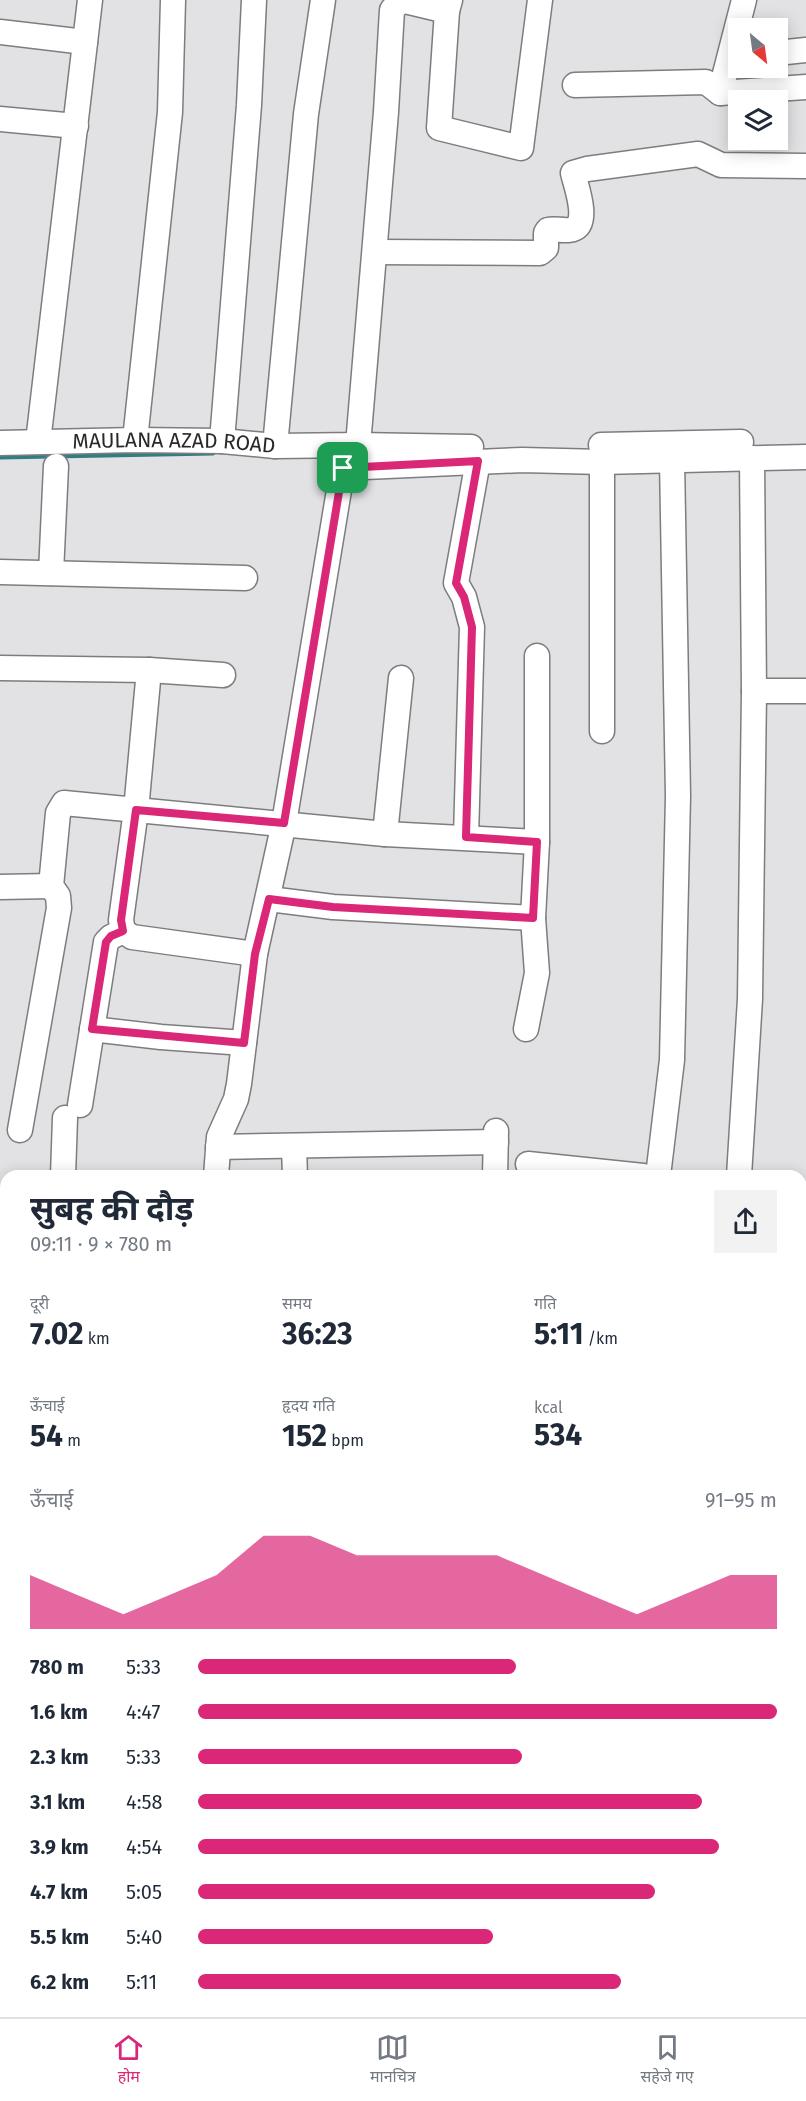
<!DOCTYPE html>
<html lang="hi">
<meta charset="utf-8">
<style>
body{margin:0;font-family:"Fira Sans","Noto Sans Devanagari",sans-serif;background:#f2f2f3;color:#1f2937;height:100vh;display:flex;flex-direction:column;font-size:22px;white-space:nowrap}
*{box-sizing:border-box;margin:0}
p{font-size:20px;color:#747a83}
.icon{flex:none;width:33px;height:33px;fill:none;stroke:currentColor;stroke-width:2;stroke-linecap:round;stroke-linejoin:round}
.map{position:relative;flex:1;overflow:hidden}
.panel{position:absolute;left:0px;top:1170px;width:807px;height:848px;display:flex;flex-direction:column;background:#fff;border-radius:18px 18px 0 0;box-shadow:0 3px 15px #0003}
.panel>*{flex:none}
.needle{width:39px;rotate:151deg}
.tools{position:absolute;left:728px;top:18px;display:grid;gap:12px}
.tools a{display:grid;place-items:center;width:60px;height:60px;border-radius:0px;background:#fff;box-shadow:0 3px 15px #0003;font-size:30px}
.pin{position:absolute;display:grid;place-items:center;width:51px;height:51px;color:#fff;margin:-26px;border-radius:12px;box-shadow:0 3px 9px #0006}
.round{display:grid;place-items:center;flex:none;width:63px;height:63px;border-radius:0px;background:#f2f2f3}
.summary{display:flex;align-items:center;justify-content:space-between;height:102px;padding:0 30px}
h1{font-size:33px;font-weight:700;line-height:45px}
.figures{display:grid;grid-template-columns:repeat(3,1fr);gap:9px;height:102px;padding:6px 30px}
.figures div{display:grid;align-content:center}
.figures b{font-size:30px;font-weight:700}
.figures small{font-size:16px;font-weight:400}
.figures p{font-size:16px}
.chart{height:168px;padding:12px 30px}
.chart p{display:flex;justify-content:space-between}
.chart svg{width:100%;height:108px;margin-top:6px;fill:#db2777;opacity:.7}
ul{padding:0 30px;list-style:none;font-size:20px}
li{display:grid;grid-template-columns:96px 72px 1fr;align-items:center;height:45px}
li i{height:15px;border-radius:8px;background:#db2777}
.menu{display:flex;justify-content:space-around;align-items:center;height:84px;border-top:2px solid #e0e1e3;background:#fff;font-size:16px;color:#747a83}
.menu a{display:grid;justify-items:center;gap:3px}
.menu .on{color:#db2777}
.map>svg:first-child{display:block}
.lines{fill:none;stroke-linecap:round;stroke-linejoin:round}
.stream{stroke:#317e82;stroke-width:5}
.minor-casing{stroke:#7d7d7f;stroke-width:27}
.minor{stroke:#fff;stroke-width:24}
.route-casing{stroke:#fff;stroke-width:12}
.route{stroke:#db2777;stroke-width:8}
.labels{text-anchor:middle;stroke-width:5;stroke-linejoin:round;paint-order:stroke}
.street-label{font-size:21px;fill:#29292a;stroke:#e2e2e5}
</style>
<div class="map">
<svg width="806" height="2017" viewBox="0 0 806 2017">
<rect width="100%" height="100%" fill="#e2e2e5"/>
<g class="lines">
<path class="stream" d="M 0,457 L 213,453"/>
<g class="minor-casing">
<g id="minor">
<path d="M 401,0 L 447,11"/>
<path d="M 450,0 L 447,11 L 439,128 L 521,148 L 540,0"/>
<path d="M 0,32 L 85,42"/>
<path d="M 777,53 L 806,50"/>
<path d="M 575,85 L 706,82 L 720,93 L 806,87"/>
<path d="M 720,93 L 744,0"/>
<path d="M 0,119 L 76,126"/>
<path d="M 375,252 L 540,253 L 546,248 L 546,233 L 548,230 C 556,228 566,232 573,229 C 590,223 576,186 573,173 L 587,169 L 698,154 L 721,165 L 806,166"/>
<path d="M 135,440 L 170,112 L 173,0"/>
<path d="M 222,441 L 249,105 L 254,0"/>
<path d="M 38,442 L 90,0"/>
<path id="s1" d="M 0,443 L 135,440 L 222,441 L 275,446 L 358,445 L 386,112 L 392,10 L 401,0"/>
<path d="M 358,445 L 471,447"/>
<path d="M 601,445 L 741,442"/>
<path d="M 275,446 L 306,114 L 323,0"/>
<path d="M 602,462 L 602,731"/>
<path d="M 343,468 L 522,460 L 602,462 L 806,457"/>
<path d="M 0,572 L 245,578"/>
<path d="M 51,573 L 56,466"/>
<path d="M 0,668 L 149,670 L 223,675"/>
<path d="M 149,670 L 136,810 L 121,920 L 123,931 L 132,937 L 255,954"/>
<path d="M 754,691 L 806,691"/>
<path d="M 385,834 L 401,678"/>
<path d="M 466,837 L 472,627 L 464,597 L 456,583 L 478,461"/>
<path d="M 0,887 L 51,886"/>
<path d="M 269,899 L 333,907 L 533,918 L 537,842"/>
<path d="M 92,1029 L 161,1037 L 244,1043"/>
<path d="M 526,1029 L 537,973 L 533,918"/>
<path d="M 80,1105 L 106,942 L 111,937 L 123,931"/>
<path d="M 20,1130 L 59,908 L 58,896 L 51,886 L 58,813 L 64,803 L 385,834 L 537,842 L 537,656"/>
<path d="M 218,1147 L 496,1142"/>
<path d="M 294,1147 L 295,1176"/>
<path d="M 528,1164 L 643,1176"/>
<path d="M 63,1176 L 65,1118"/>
<path d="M 216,1176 L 219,1137 L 236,1099 L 239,1084 L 255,954 L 284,823 L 344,460 L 349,445"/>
<path d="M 495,1176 L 496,1131"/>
<path d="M 658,1176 L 672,1060 L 678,796 L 672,460"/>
<path d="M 739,1176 L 750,999 L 754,691 L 752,458"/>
<path d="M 801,1195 L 806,1196"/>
<path d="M 801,1281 L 806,1282"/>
<path d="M 801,1354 L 806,1354"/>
<path d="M 801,1441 L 806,1441"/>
<path d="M 801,1542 L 806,1542"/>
<path d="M 0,1553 L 6,1553"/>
<path d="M 0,1630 L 6,1630"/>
<path d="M 0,1659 L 6,1659"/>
<path d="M 0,1710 L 6,1710"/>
<path d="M 0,1769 L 6,1770"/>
<path d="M 801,1791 L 806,1791"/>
<path d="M 0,1845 L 6,1845"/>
<path d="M 801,1884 L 806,1884"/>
<path d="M 0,1919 L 6,1919"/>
<path d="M 801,1967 L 806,1967"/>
<path d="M 0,1990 L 6,1989"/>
<path d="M 600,2012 L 600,2017"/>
<path d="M 360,2017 L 360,2012"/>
</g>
</g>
<use href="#minor" class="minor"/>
</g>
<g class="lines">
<g class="route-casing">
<path id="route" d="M 478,461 L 456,583 L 464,597 L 472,627 L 466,837 L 537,842 L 533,918 L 333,907 L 269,899 L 255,954 L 244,1043 L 92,1029 L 106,942 L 111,936 L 123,931 L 121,920 L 136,810 L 284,823 L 343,468 Z"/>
</g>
<use href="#route" class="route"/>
</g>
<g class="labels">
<g class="street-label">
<text dy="7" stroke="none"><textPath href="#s1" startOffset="174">MAULANA AZAD ROAD</textPath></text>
</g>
</g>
</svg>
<div class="tools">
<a><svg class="needle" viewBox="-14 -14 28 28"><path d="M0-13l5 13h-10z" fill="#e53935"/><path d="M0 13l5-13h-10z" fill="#747a83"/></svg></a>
<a><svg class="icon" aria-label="layers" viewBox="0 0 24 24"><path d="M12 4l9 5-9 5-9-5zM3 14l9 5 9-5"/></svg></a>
</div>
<div class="pin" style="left:343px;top:468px;background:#1e9e55"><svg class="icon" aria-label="arrive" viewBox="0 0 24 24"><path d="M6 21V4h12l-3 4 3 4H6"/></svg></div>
<section class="panel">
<div class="summary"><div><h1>सुबह की दौड़</h1><p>09:11 · 9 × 780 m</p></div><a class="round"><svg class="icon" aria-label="share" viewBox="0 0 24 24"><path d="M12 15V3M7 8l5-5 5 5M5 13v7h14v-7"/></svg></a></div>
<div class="figures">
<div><p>दूरी</p><b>7.02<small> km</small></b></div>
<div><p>समय</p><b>36:23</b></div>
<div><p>गति</p><b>5:11<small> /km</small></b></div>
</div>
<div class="figures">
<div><p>ऊँचाई</p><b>54<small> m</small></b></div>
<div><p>हृदय गति</p><b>152<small> bpm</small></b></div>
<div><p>kcal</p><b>534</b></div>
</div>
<div class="chart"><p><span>ऊँचाई</span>91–95 m</p>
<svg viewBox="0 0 160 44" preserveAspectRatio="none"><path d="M0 44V22L10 30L20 38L30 30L40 22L50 6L60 6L70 14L80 14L90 14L100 14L110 22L120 30L130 38L140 30L150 22L160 22V44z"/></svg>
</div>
<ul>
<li><b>780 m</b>5:33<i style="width:55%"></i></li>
<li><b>1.6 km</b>4:47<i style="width:100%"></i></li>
<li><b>2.3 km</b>5:33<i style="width:56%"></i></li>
<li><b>3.1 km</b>4:58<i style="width:87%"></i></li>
<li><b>3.9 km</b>4:54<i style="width:90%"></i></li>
<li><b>4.7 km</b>5:05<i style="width:79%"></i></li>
<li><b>5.5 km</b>5:40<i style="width:51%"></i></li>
<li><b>6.2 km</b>5:11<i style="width:73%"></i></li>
</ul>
</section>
</div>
<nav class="menu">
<a class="on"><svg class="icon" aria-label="home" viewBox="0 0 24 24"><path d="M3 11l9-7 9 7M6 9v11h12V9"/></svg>होम</a>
<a><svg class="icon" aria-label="map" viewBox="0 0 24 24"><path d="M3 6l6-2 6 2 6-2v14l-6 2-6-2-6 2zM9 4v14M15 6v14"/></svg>मानचित्र</a>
<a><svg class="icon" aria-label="saved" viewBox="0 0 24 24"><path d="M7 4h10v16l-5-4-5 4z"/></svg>सहेजे गए</a>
</nav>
